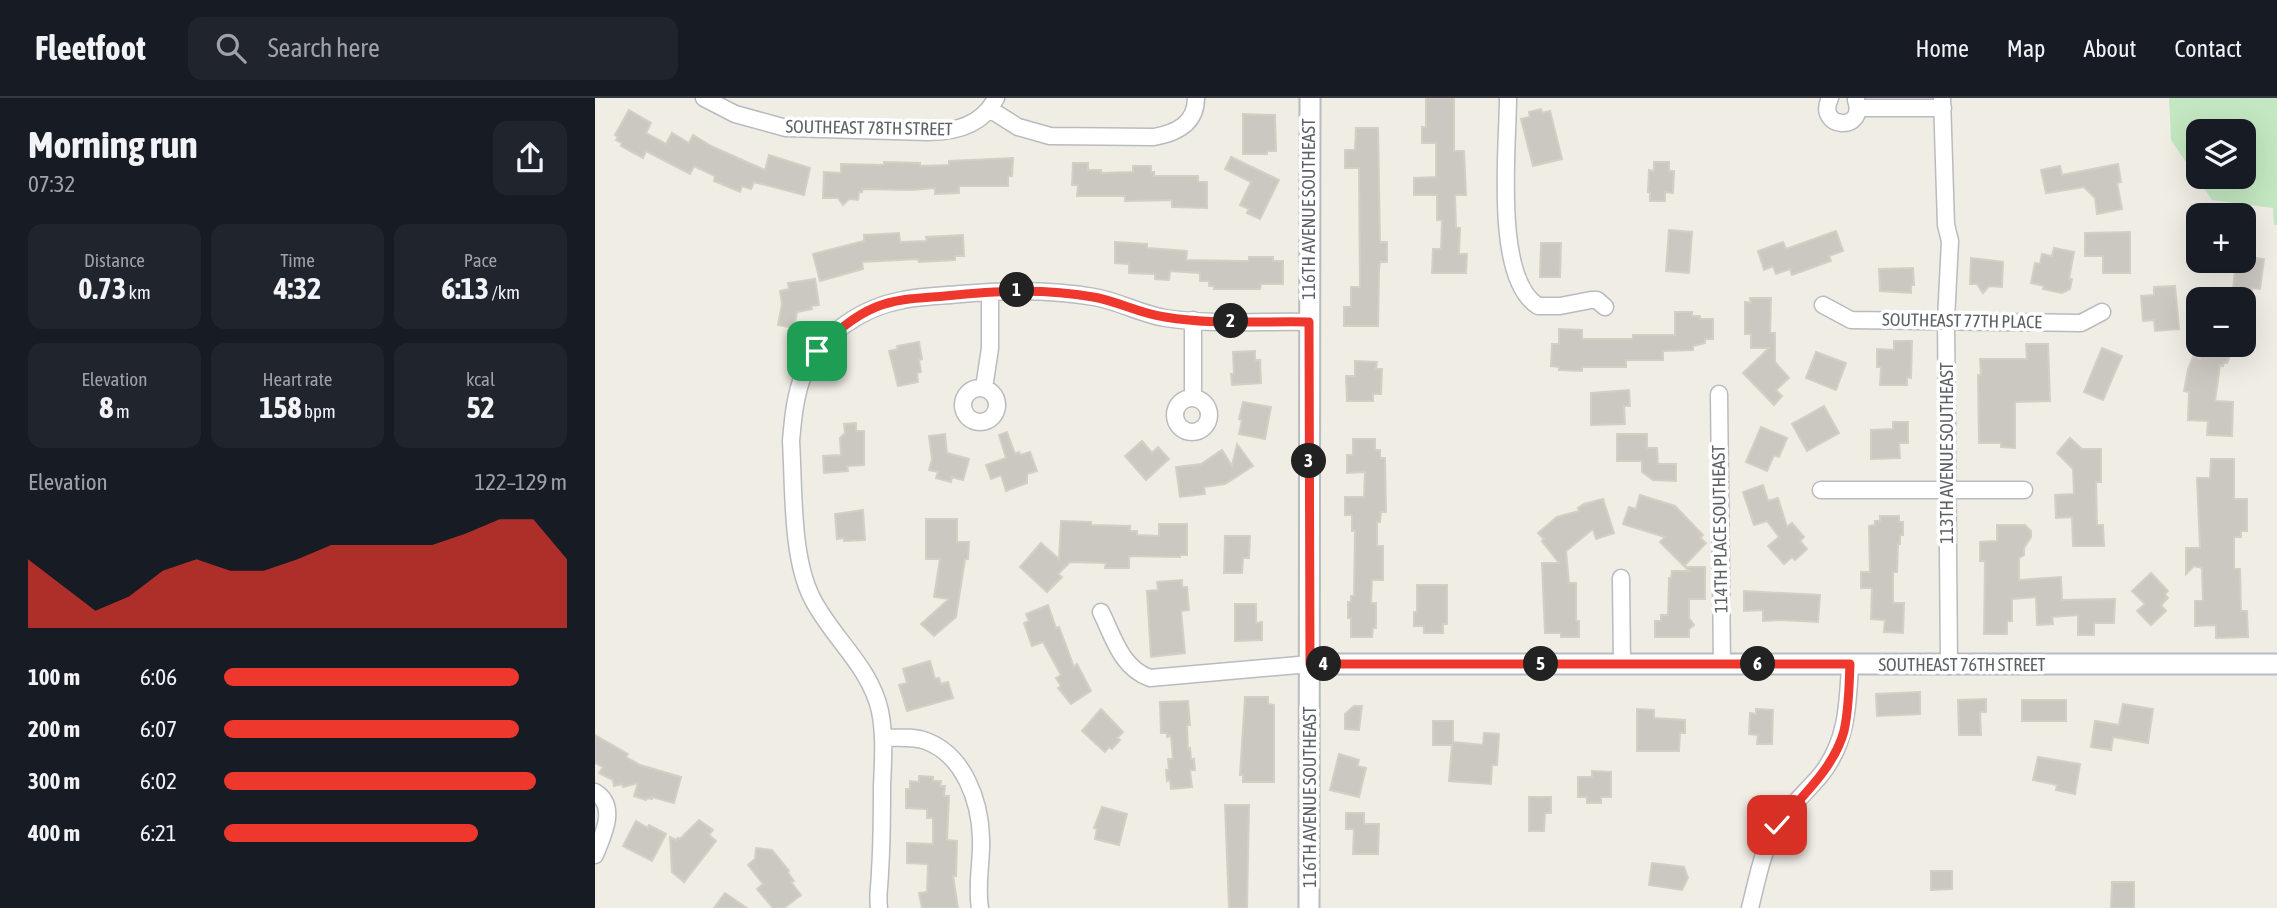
<!DOCTYPE html>
<meta charset="utf-8">
<style>
body{margin:0;font-family:"Asap Condensed",sans-serif;background:#20242c;color:#f1f3f6;height:100vh;display:flex;flex-direction:column;font-size:26px;white-space:nowrap}
*{box-sizing:border-box;margin:0}
p{font-size:23px;color:#9ea1a6}
.icon{flex:none;width:38px;height:38px;fill:none;stroke:currentColor;stroke-width:2;stroke-linecap:round;stroke-linejoin:round}
.map{position:relative;flex:1;overflow:hidden}
.side{display:flex;flex-direction:column;background:#171b24;width:595px}
.side>*{flex:none}
.buttons{position:absolute;left:1591px;top:21px;display:grid;gap:14px}
.buttons a{display:grid;place-items:center;width:70px;height:70px;border-radius:14px;background:#171b24;box-shadow:0 7px 28px #0002;font-size:35px}
.pin{position:absolute;display:grid;place-items:center;width:60px;height:60px;color:#fff;margin:-30px;border-radius:14px;box-shadow:0 4px 10px #0006}
.km{position:absolute;width:35px;height:35px;margin:-18px;border-radius:50%;background:#222;color:#fff;font-size:19px;line-height:35px;text-align:center}
.round{display:grid;place-items:center;flex:none;width:74px;height:74px;border-radius:14px;background:#20242c}
.headline{display:flex;align-items:center;justify-content:space-between;height:119px;padding:0 28px}
h1{font-size:38px;font-weight:700;line-height:52px}
.figures{display:grid;grid-template-columns:repeat(3,1fr);gap:10px;height:119px;padding:7px 28px}
.figures div{display:grid;align-content:center;border-radius:14px;background:#20242c;text-align:center}
.figures b{font-size:30px;font-weight:700}
.figures small{font-size:19px;font-weight:400}
.figures p{font-size:19px}
.chart{height:196px;padding:14px 28px}
.chart p{display:flex;justify-content:space-between}
.chart svg{width:100%;height:126px;margin-top:7px;fill:#ee372d;opacity:.7}
ul{padding:0 28px;list-style:none;font-size:23px}
li{display:grid;grid-template-columns:112px 84px 1fr;align-items:center;height:52px}
li i{height:18px;border-radius:9px;background:#ee372d}
header{display:flex;align-items:center;gap:42px;box-sizing:border-box;height:98px;padding:0 35px;background:#171b24;border-bottom:2px solid #363941}
header strong{font-size:33px}
nav{display:flex;gap:38px;margin-inline-start:auto;font-size:24px}
.search{width:490px;height:63px;background:#20242c;display:flex;align-items:center;gap:18px;box-sizing:border-box;padding:0 24px;border-radius:14px;color:#9ea1a6;font-size:26px}
main{display:flex;flex:1;min-height:0}
.map>svg:first-child{display:block}
.green{fill:#c3e8c1;fill-rule:evenodd}
.building{fill:#cbc8c2;stroke:#d5cfc3;stroke-width:2}
.lines{fill:none;stroke-linecap:round;stroke-linejoin:round}
.minor-casing{stroke:#b8bbbf;stroke-width:19}
.tertiary-casing{stroke:#b8bbbf;stroke-width:23}
.minor{stroke:#fff;stroke-width:16}
.tertiary{stroke:#fff;stroke-width:19}
.route-casing{stroke:#fff;stroke-width:14}
.route{stroke:#ee372d;stroke-width:9}
.labels{text-anchor:middle;stroke-width:7;stroke-linejoin:round;paint-order:stroke}
.street-label{font-size:18px;fill:#5d6166;stroke:#fff}
</style>
<header>
<strong>Fleetfoot</strong>
<div class="search"><svg class="icon" aria-label="search" viewBox="0 0 24 24"><circle cx="10" cy="10" r="6"/><path d="M15 15l6 6"/></svg>Search here</div>
<nav><a>Home</a><a>Map</a><a>About</a><a>Contact</a></nav>
</header>
<main>
<section class="side">
<div class="headline"><div><h1>Morning run</h1><p>07:32</p></div><a class="round"><svg class="icon" aria-label="share" viewBox="0 0 24 24"><path d="M12 15V3M7 8l5-5 5 5M5 13v7h14v-7"/></svg></a></div>
<div class="figures">
<div><p>Distance</p><b>0.73<small> km</small></b></div>
<div><p>Time</p><b>4:32</b></div>
<div><p>Pace</p><b>6:13<small> /km</small></b></div>
</div>
<div class="figures">
<div><p>Elevation</p><b>8<small> m</small></b></div>
<div><p>Heart rate</p><b>158<small> bpm</small></b></div>
<div><p>kcal</p><b>52</b></div>
</div>
<div class="chart"><p><span>Elevation</span>122–129 m</p>
<svg viewBox="0 0 160 44" preserveAspectRatio="none"><path d="M0 44V20L10 29L20 38L30 33L40 24L50 20L60 24L70 24L80 20L90 15L100 15L110 15L120 15L130 11L140 6L150 6L160 20V44z"/></svg>
</div>
<ul>
<li><b>100 m</b>6:06<i style="width:86%"></i></li>
<li><b>200 m</b>6:07<i style="width:86%"></i></li>
<li><b>300 m</b>6:02<i style="width:91%"></i></li>
<li><b>400 m</b>6:21<i style="width:74%"></i></li>
</ul>
</section>
<div class="map">
<svg width="1682" height="810" viewBox="0 0 1682 810">
<rect width="100%" height="100%" fill="#f0ede5"/>
<path class="green" d="M 1574,0 L 1682,0 L 1682,127 L 1679,127 L 1678,110 L 1617,102 L 1576,42 ZM 1603,33 L 1648,33 L 1648,79 L 1603,79 Z"/>
<path class="building" d="M 831,0 L 859,0 L 859,53 L 869,53 L 871,97 L 860,97 L 861,130 L 865,130 L 864,156 L 872,156 L 871,175 L 837,175 L 838,151 L 846,151 L 847,122 L 842,122 L 842,97 L 819,97 L 819,80 L 841,79 L 841,45 L 827,45 L 827,29 L 831,29 Z
M 946,11 L 947,15 L 955,13 L 967,61 L 938,68 L 926,21 L 935,19 L 934,14 Z
M 34,12 L 56,25 L 51,35 L 71,46 L 77,35 L 94,45 L 98,37 L 116,48 L 170,72 L 174,57 L 215,70 L 209,97 L 159,84 L 156,91 L 147,88 L 145,94 L 119,83 L 120,78 L 99,68 L 95,76 L 51,53 L 48,60 L 26,48 L 27,45 L 21,42 L 23,39 L 20,37 Z
M 648,16 L 680,17 L 681,53 L 672,53 L 672,56 L 648,56 Z
M 761,30 L 783,30 L 785,144 L 792,144 L 792,164 L 785,164 L 784,172 L 783,228 L 749,228 L 749,209 L 756,209 L 756,189 L 765,189 L 764,70 L 750,70 L 750,52 L 760,52 Z
M 636,59 L 684,82 L 665,121 L 652,115 L 654,111 L 645,107 L 656,84 L 630,71 Z
M 418,60 L 417,78 L 413,78 L 413,88 L 364,88 L 364,95 L 340,96 L 340,90 L 316,92 L 267,91 L 267,94 L 264,94 L 263,102 L 254,101 L 248,107 L 243,100 L 228,100 L 229,74 L 246,75 L 246,66 L 289,67 L 289,64 L 325,65 L 325,68 L 354,67 L 354,63 Z
M 1059,64 L 1074,64 L 1074,73 L 1079,73 L 1078,95 L 1070,94 L 1070,103 L 1055,103 L 1055,94 L 1053,94 L 1054,72 L 1059,73 Z
M 478,65 L 493,65 L 493,72 L 506,72 L 506,75 L 538,74 L 538,68 L 556,68 L 556,74 L 559,74 L 559,78 L 603,78 L 603,84 L 612,84 L 612,110 L 577,109 L 577,102 L 530,103 L 530,98 L 482,98 L 483,87 L 477,87 Z
M 1523,66 L 1526,84 L 1522,85 L 1527,111 L 1502,116 L 1500,100 L 1489,89 L 1451,95 L 1446,72 L 1465,68 L 1467,77 Z
M 1074,132 L 1097,134 L 1094,175 L 1071,173 Z
M 1241,133 L 1248,153 L 1234,158 L 1236,163 L 1197,177 L 1195,171 L 1181,176 L 1178,168 L 1169,172 L 1163,153 L 1188,144 L 1191,151 Z
M 1535,134 L 1535,175 L 1508,175 L 1508,158 L 1490,158 L 1490,135 Z
M 304,135 L 305,144 L 332,143 L 331,139 L 368,137 L 369,158 L 360,158 L 360,162 L 324,164 L 323,161 L 267,164 L 268,171 L 225,183 L 218,156 L 269,143 L 269,137 Z
M 520,144 L 552,146 L 552,150 L 592,153 L 591,162 L 648,163 L 654,163 L 654,159 L 678,159 L 678,163 L 688,163 L 688,186 L 666,186 L 665,191 L 619,191 L 619,188 L 614,188 L 614,183 L 605,183 L 605,175 L 575,173 L 574,182 L 560,181 L 560,176 L 534,175 L 534,166 L 520,165 Z
M 946,145 L 966,145 L 965,179 L 945,179 Z
M 1459,150 L 1479,154 L 1474,181 L 1477,181 L 1475,191 L 1467,195 L 1448,191 L 1449,188 L 1436,185 L 1440,165 L 1445,166 L 1447,156 L 1457,158 Z
M 1648,158 L 1669,161 L 1665,191 L 1657,190 L 1656,201 L 1637,201 L 1641,163 L 1648,163 Z
M 1376,160 L 1408,164 L 1407,189 L 1394,188 L 1388,195 L 1382,186 L 1375,186 Z
M 1318,170 L 1319,187 L 1316,187 L 1316,195 L 1285,193 L 1284,171 Z
M 220,181 L 224,207 L 216,208 L 217,211 L 202,214 L 199,230 L 183,227 L 187,206 L 185,193 L 194,191 L 193,185 Z
M 1580,188 L 1584,231 L 1560,233 L 1559,222 L 1548,223 L 1546,198 L 1559,197 L 1559,189 Z
M 1155,200 L 1176,200 L 1175,235 L 1180,235 L 1180,264 L 1194,280 L 1181,292 L 1187,298 L 1179,307 L 1148,275 L 1174,250 L 1156,250 L 1156,236 L 1150,236 L 1150,204 L 1156,205 Z
M 1080,214 L 1097,214 L 1097,218 L 1105,218 L 1105,221 L 1118,221 L 1118,241 L 1110,241 L 1110,245 L 1098,248 L 1098,252 L 1068,253 L 1068,262 L 1031,262 L 1031,269 L 987,269 L 987,273 L 964,272 L 964,269 L 956,268 L 957,246 L 964,246 L 964,231 L 987,232 L 987,241 L 1038,241 L 1038,237 L 1080,237 Z
M 1299,243 L 1317,243 L 1316,280 L 1312,279 L 1312,287 L 1285,287 L 1286,269 L 1282,269 L 1282,251 L 1299,252 Z
M 324,244 L 327,261 L 324,262 L 326,274 L 322,275 L 323,284 L 303,288 L 294,253 L 303,251 L 302,248 Z
M 1431,246 L 1453,246 L 1455,303 L 1420,304 L 1420,350 L 1406,349 L 1406,345 L 1384,345 L 1383,277 L 1386,277 L 1385,261 L 1432,261 Z
M 1610,247 L 1639,247 L 1632,265 L 1629,264 L 1628,268 L 1625,267 L 1620,303 L 1638,304 L 1637,338 L 1612,337 L 1613,323 L 1593,322 L 1594,294 L 1589,293 L 1593,271 L 1598,259 L 1605,261 Z
M 1507,250 L 1527,258 L 1508,302 L 1489,294 Z
M 660,253 L 660,262 L 665,262 L 666,285 L 637,287 L 636,276 L 639,276 L 638,254 Z
M 1221,254 L 1251,265 L 1241,292 L 1211,280 Z
M 760,263 L 782,264 L 781,271 L 787,271 L 786,296 L 778,296 L 778,303 L 752,303 L 751,278 L 760,278 Z
M 1034,292 L 1035,308 L 1029,308 L 1030,326 L 996,327 L 996,295 Z
M 648,304 L 676,309 L 670,341 L 644,336 L 647,322 L 644,321 Z
M 1229,308 L 1244,335 L 1212,353 L 1197,326 Z
M 1298,324 L 1313,324 L 1313,345 L 1304,345 L 1305,360 L 1276,361 L 1276,332 L 1298,331 Z
M 261,325 L 261,333 L 269,333 L 269,367 L 252,368 L 253,373 L 229,375 L 228,358 L 246,357 L 245,340 L 250,335 L 249,326 Z
M 1166,329 L 1192,340 L 1184,359 L 1179,357 L 1172,373 L 1151,364 Z
M 412,334 L 420,356 L 424,354 L 425,357 L 435,354 L 442,373 L 432,376 L 432,385 L 411,393 L 406,377 L 396,381 L 391,367 L 411,360 L 404,337 Z
M 350,336 L 352,355 L 374,361 L 368,382 L 357,379 L 356,384 L 341,380 L 343,374 L 334,372 L 337,361 L 334,338 Z
M 1022,336 L 1052,336 L 1052,350 L 1062,350 L 1063,366 L 1081,366 L 1081,383 L 1058,382 L 1047,374 L 1047,363 L 1022,363 Z
M 1475,340 L 1487,351 L 1506,351 L 1506,384 L 1501,384 L 1502,427 L 1508,427 L 1509,448 L 1478,448 L 1477,419 L 1461,420 L 1460,397 L 1479,396 L 1478,371 L 1462,355 Z
M 758,341 L 780,341 L 780,352 L 785,352 L 785,360 L 790,360 L 791,414 L 786,414 L 785,424 L 782,424 L 782,448 L 788,448 L 788,482 L 777,482 L 776,505 L 781,505 L 781,530 L 778,530 L 777,539 L 756,539 L 756,520 L 753,520 L 753,504 L 756,504 L 756,498 L 759,498 L 760,433 L 757,433 L 757,417 L 750,417 L 750,399 L 769,399 L 770,374 L 752,375 L 752,357 L 758,357 Z
M 547,343 L 557,355 L 563,349 L 574,361 L 551,382 L 530,358 Z
M 642,346 L 658,368 L 630,386 L 609,389 L 610,396 L 585,399 L 581,369 L 606,366 L 627,352 L 637,368 Z
M 1616,361 L 1639,361 L 1639,401 L 1652,401 L 1652,433 L 1646,433 L 1646,439 L 1639,439 L 1639,471 L 1645,471 L 1646,513 L 1652,513 L 1653,539 L 1621,540 L 1621,527 L 1600,528 L 1600,503 L 1608,503 L 1607,470 L 1599,468 L 1591,476 L 1591,450 L 1605,450 L 1602,380 L 1615,380 Z
M 1168,387 L 1173,403 L 1183,400 L 1192,429 L 1197,425 L 1209,439 L 1205,443 L 1212,451 L 1200,462 L 1197,459 L 1189,466 L 1173,448 L 1184,439 L 1172,423 L 1159,427 L 1148,394 Z
M 1045,397 L 1080,408 L 1108,437 L 1105,440 L 1111,445 L 1089,468 L 1065,444 L 1070,439 L 1028,426 L 1034,409 L 1041,411 Z
M 1008,401 L 1019,435 L 1001,441 L 998,431 L 971,453 L 974,485 L 981,485 L 981,523 L 984,523 L 984,539 L 966,539 L 966,535 L 950,535 L 947,465 L 964,465 L 947,443 L 949,441 L 943,435 L 962,419 L 984,413 L 983,410 L 989,406 Z
M 268,412 L 270,442 L 249,443 L 249,440 L 242,441 L 240,416 Z
M 1285,418 L 1304,418 L 1304,424 L 1308,424 L 1308,437 L 1305,437 L 1305,446 L 1303,446 L 1302,474 L 1298,474 L 1298,505 L 1309,505 L 1308,535 L 1289,534 L 1290,522 L 1276,521 L 1277,490 L 1266,490 L 1266,474 L 1275,474 L 1274,428 L 1280,427 L 1280,423 L 1285,423 Z
M 331,421 L 362,421 L 362,444 L 374,444 L 373,461 L 370,461 L 361,519 L 339,538 L 326,526 L 354,501 L 339,499 L 345,461 L 331,461 Z
M 466,423 L 496,424 L 496,427 L 535,428 L 535,433 L 542,433 L 542,437 L 564,438 L 564,426 L 592,426 L 592,457 L 585,457 L 585,459 L 534,458 L 534,470 L 510,470 L 511,465 L 475,464 L 463,476 L 467,479 L 452,494 L 425,469 L 446,445 L 464,461 Z
M 1402,427 L 1430,427 L 1436,433 L 1436,439 L 1429,450 L 1429,457 L 1424,460 L 1424,482 L 1466,479 L 1467,502 L 1520,501 L 1519,525 L 1499,525 L 1499,537 L 1483,537 L 1483,517 L 1457,519 L 1458,526 L 1442,527 L 1441,499 L 1417,501 L 1417,523 L 1412,523 L 1412,536 L 1389,536 L 1390,463 L 1385,463 L 1385,444 L 1402,443 Z
M 630,438 L 655,438 L 654,460 L 648,460 L 647,475 L 629,475 Z
M 1090,469 L 1110,469 L 1110,501 L 1094,501 L 1094,520 L 1099,527 L 1094,531 L 1094,539 L 1060,539 L 1060,523 L 1066,523 L 1066,517 L 1073,517 L 1074,480 L 1076,480 L 1077,473 L 1094,473 Z
M 1556,475 L 1573,493 L 1570,496 L 1573,500 L 1566,507 L 1571,513 L 1556,527 L 1542,513 L 1550,506 L 1537,493 Z
M 587,482 L 587,489 L 592,489 L 594,512 L 586,513 L 590,555 L 556,559 L 552,493 L 563,492 L 562,484 Z
M 822,487 L 852,487 L 852,526 L 848,526 L 848,535 L 829,535 L 829,528 L 819,528 L 819,514 L 822,514 Z
M 1149,493 L 1225,497 L 1223,524 L 1186,522 L 1168,523 L 1168,512 L 1149,513 Z
M 640,506 L 661,506 L 661,525 L 667,524 L 667,542 L 640,543 Z
M 453,507 L 461,530 L 464,529 L 479,569 L 482,566 L 496,593 L 476,606 L 463,590 L 466,588 L 461,580 L 466,577 L 448,544 L 437,548 L 429,525 L 434,523 L 431,516 Z
M 335,563 L 340,581 L 344,580 L 346,586 L 353,584 L 358,600 L 312,613 L 304,587 L 312,585 L 308,571 Z
M 1325,594 L 1325,616 L 1282,618 L 1281,596 Z
M 650,599 L 673,599 L 673,606 L 679,607 L 679,684 L 648,684 L 648,677 L 645,677 Z
M 1391,601 L 1391,614 L 1385,614 L 1386,637 L 1364,637 L 1363,602 Z
M 1427,602 L 1471,602 L 1471,623 L 1427,623 Z
M 593,603 L 595,627 L 592,627 L 593,651 L 595,650 L 596,661 L 599,661 L 600,672 L 595,672 L 597,689 L 576,691 L 575,682 L 572,683 L 571,672 L 574,672 L 573,661 L 578,661 L 576,638 L 572,639 L 572,635 L 566,635 L 565,604 Z
M 1528,606 L 1558,611 L 1553,645 L 1518,639 L 1516,652 L 1496,649 L 1500,623 L 1524,627 Z
M 759,608 L 767,608 L 764,632 L 750,631 L 750,616 Z
M 506,611 L 528,634 L 522,640 L 525,642 L 517,651 L 514,649 L 510,654 L 487,633 Z
M 1042,611 L 1059,612 L 1059,620 L 1090,622 L 1090,635 L 1085,635 L 1084,653 L 1042,653 Z
M 1161,611 L 1178,612 L 1177,646 L 1162,646 L 1163,637 L 1154,636 L 1155,615 L 1161,616 Z
M 838,623 L 858,623 L 858,644 L 888,647 L 889,635 L 904,636 L 902,667 L 897,667 L 896,686 L 854,683 L 857,647 L 838,647 Z
M 0,637 L 33,656 L 31,659 L 45,667 L 86,679 L 79,705 L 57,699 L 57,701 L 52,700 L 51,702 L 39,698 L 43,685 L 28,689 L 27,686 L 19,688 L 18,682 L 4,675 L 8,669 L 0,665 Z
M 744,656 L 764,662 L 762,668 L 771,670 L 764,699 L 735,692 Z
M 1443,659 L 1485,666 L 1480,696 L 1461,692 L 1462,687 L 1438,682 Z
M 997,673 L 1016,674 L 1016,699 L 1006,699 L 1006,705 L 992,705 L 992,699 L 983,699 L 983,679 L 997,679 Z
M 324,678 L 338,679 L 338,683 L 346,683 L 345,688 L 350,688 L 349,698 L 354,698 L 352,742 L 362,743 L 361,778 L 358,778 L 363,810 L 327,810 L 324,795 L 332,794 L 333,766 L 312,765 L 312,745 L 338,746 L 338,720 L 332,720 L 332,711 L 311,710 L 311,691 L 315,691 L 315,683 L 324,684 Z
M 934,699 L 956,699 L 956,715 L 950,715 L 949,733 L 934,733 Z
M 630,707 L 654,707 L 652,810 L 634,810 Z
M 507,709 L 532,716 L 524,747 L 500,741 L 502,731 L 499,730 Z
M 751,715 L 769,715 L 769,726 L 784,726 L 783,756 L 758,756 L 759,731 L 751,731 Z
M 104,722 L 118,732 L 114,737 L 121,743 L 89,784 L 77,774 L 75,739 L 81,742 L 83,740 L 85,741 Z
M 41,723 L 53,730 L 54,727 L 71,736 L 57,763 L 28,748 Z
M 161,750 L 177,752 L 194,773 L 193,775 L 199,783 L 196,784 L 206,797 L 189,810 L 178,810 L 162,791 L 168,786 L 153,767 L 160,761 Z
M 1057,765 L 1089,769 L 1093,780 L 1087,792 L 1054,787 Z
M 1336,773 L 1357,773 L 1357,791 L 1336,792 Z
M 1517,784 L 1539,784 L 1539,810 L 1516,810 Z
M 130,795 L 152,810 L 119,810 Z"/>
<g class="lines">
<g class="minor-casing">
<path id="minor" d="M 109,0 L 140,16 L 191,30 L 333,34 C 361,34 388,27 401,0
M 913,0 C 913,48 898,180 943,208 L 965,208 L 996,202 L 1002,202 L 1010,209
M 1235,0 C 1220,31 1272,35 1261,2
M 1347,0 L 1351,127 L 1355,143 L 1351,222 L 1354,568
M 1263,10 L 1348,10
M 396,12 L 423,29 L 455,38 L 559,39 C 581,35 601,26 601,0
M 1228,207 L 1256,222 L 1486,225 L 1507,214
M368 307a17 17 0 1 1 34 0a17 17 0 1 1-34 0Z
M 389,290 L 395,250 L 395,194
M 1124,296 L 1127,566
M 598,299 L 598,222
M580 317a17 17 0 1 1 34 0a17 17 0 1 1-34 0Z
M 1226,392 L 1429,392
M 1026,480 L 1027,566
M 506,514 C 518,538 526,570 555,580 L 715,566
M 288,640 C 302,640 318,638 331,643 C 369,657 385,703 386,740 C 387,763 381,787 385,810
M 0,694 C 23,708 8,737 0,757
M 284,810 C 282,797 285,786 285,773 C 287,745 287,716 287,688 C 288,663 290,638 285,613 C 275,568 237,540 217,500 C 196,459 199,390 196,343 C 198,320 200,297 209,275 C 225,237 268,209 308,202 C 327,198 347,198 366,196 C 411,192 454,191 499,199 C 523,203 546,216 570,220 C 617,227 667,223 714,224
M 1155,810 C 1162,783 1167,752 1182,728 C 1193,710 1210,695 1224,679 C 1252,646 1253,607 1255,566"/>
</g>
<g class="tertiary-casing">
<path id="tertiary" d="M 715,566 L 1682,566
M 714,810 L 715,0"/>
</g>
<use href="#minor" class="minor"/>
<use href="#tertiary" class="tertiary"/>
</g>
<g class="lines">
<g class="route-casing">
<path id="route" d="M 222,253 C 240,235 257,219 281,209 C 303,200 327,200 350,198 C 400,193 448,190 498,199 C 523,203 545,216 570,219 C 617,227 667,223 714,224 L 715,566 L 1255,566 C 1254,588 1254,611 1249,633 C 1239,670 1207,698 1182,727"/>
</g>
<use href="#route" class="route"/>
</g>
<g class="labels">
<g class="street-label">
<text transform="translate(274 30) rotate(1)" y="6">SOUTHEAST 78TH STREET</text>
<text transform="translate(714 111) rotate(-90)" y="6">116TH AVENUE SOUTHEAST</text>
<text transform="translate(1367 223) rotate(1)" y="6">SOUTHEAST 77TH PLACE</text>
<text transform="translate(1352 355) rotate(-90)" y="6">113TH AVENUE SOUTHEAST</text>
<text transform="translate(1125 431) rotate(-91)" y="6">114TH PLACE SOUTHEAST</text>
<text x="1367" y="573">SOUTHEAST 76TH STREET</text>
<text transform="translate(715 699) rotate(-90)" y="6">116TH AVENUE SOUTHEAST</text>
</g>
</g>
</svg>
<div class="buttons">
<a><svg class="icon" aria-label="layers" viewBox="0 0 24 24"><path d="M12 4l9 5-9 5-9-5zM3 14l9 5 9-5"/></svg></a>
<a>+</a>
<a>−</a>
</div>
<div class="pin" style="left:222px;top:253px;background:#1e9e55"><svg class="icon" aria-label="arrive" viewBox="0 0 24 24"><path d="M6 21V4h12l-3 4 3 4H6"/></svg></div>
<div class="pin" style="left:1182px;top:727px;background:#d93025"><svg class="icon" aria-label="check" viewBox="0 0 24 24"><path d="M5 12l5 5 9-10"/></svg></div>
<b class="km" style="left:422px;top:192px">1</b>
<b class="km" style="left:636px;top:223px">2</b>
<b class="km" style="left:714px;top:363px">3</b>
<b class="km" style="left:729px;top:566px">4</b>
<b class="km" style="left:946px;top:566px">5</b>
<b class="km" style="left:1163px;top:566px">6</b>
</div>
</main>
